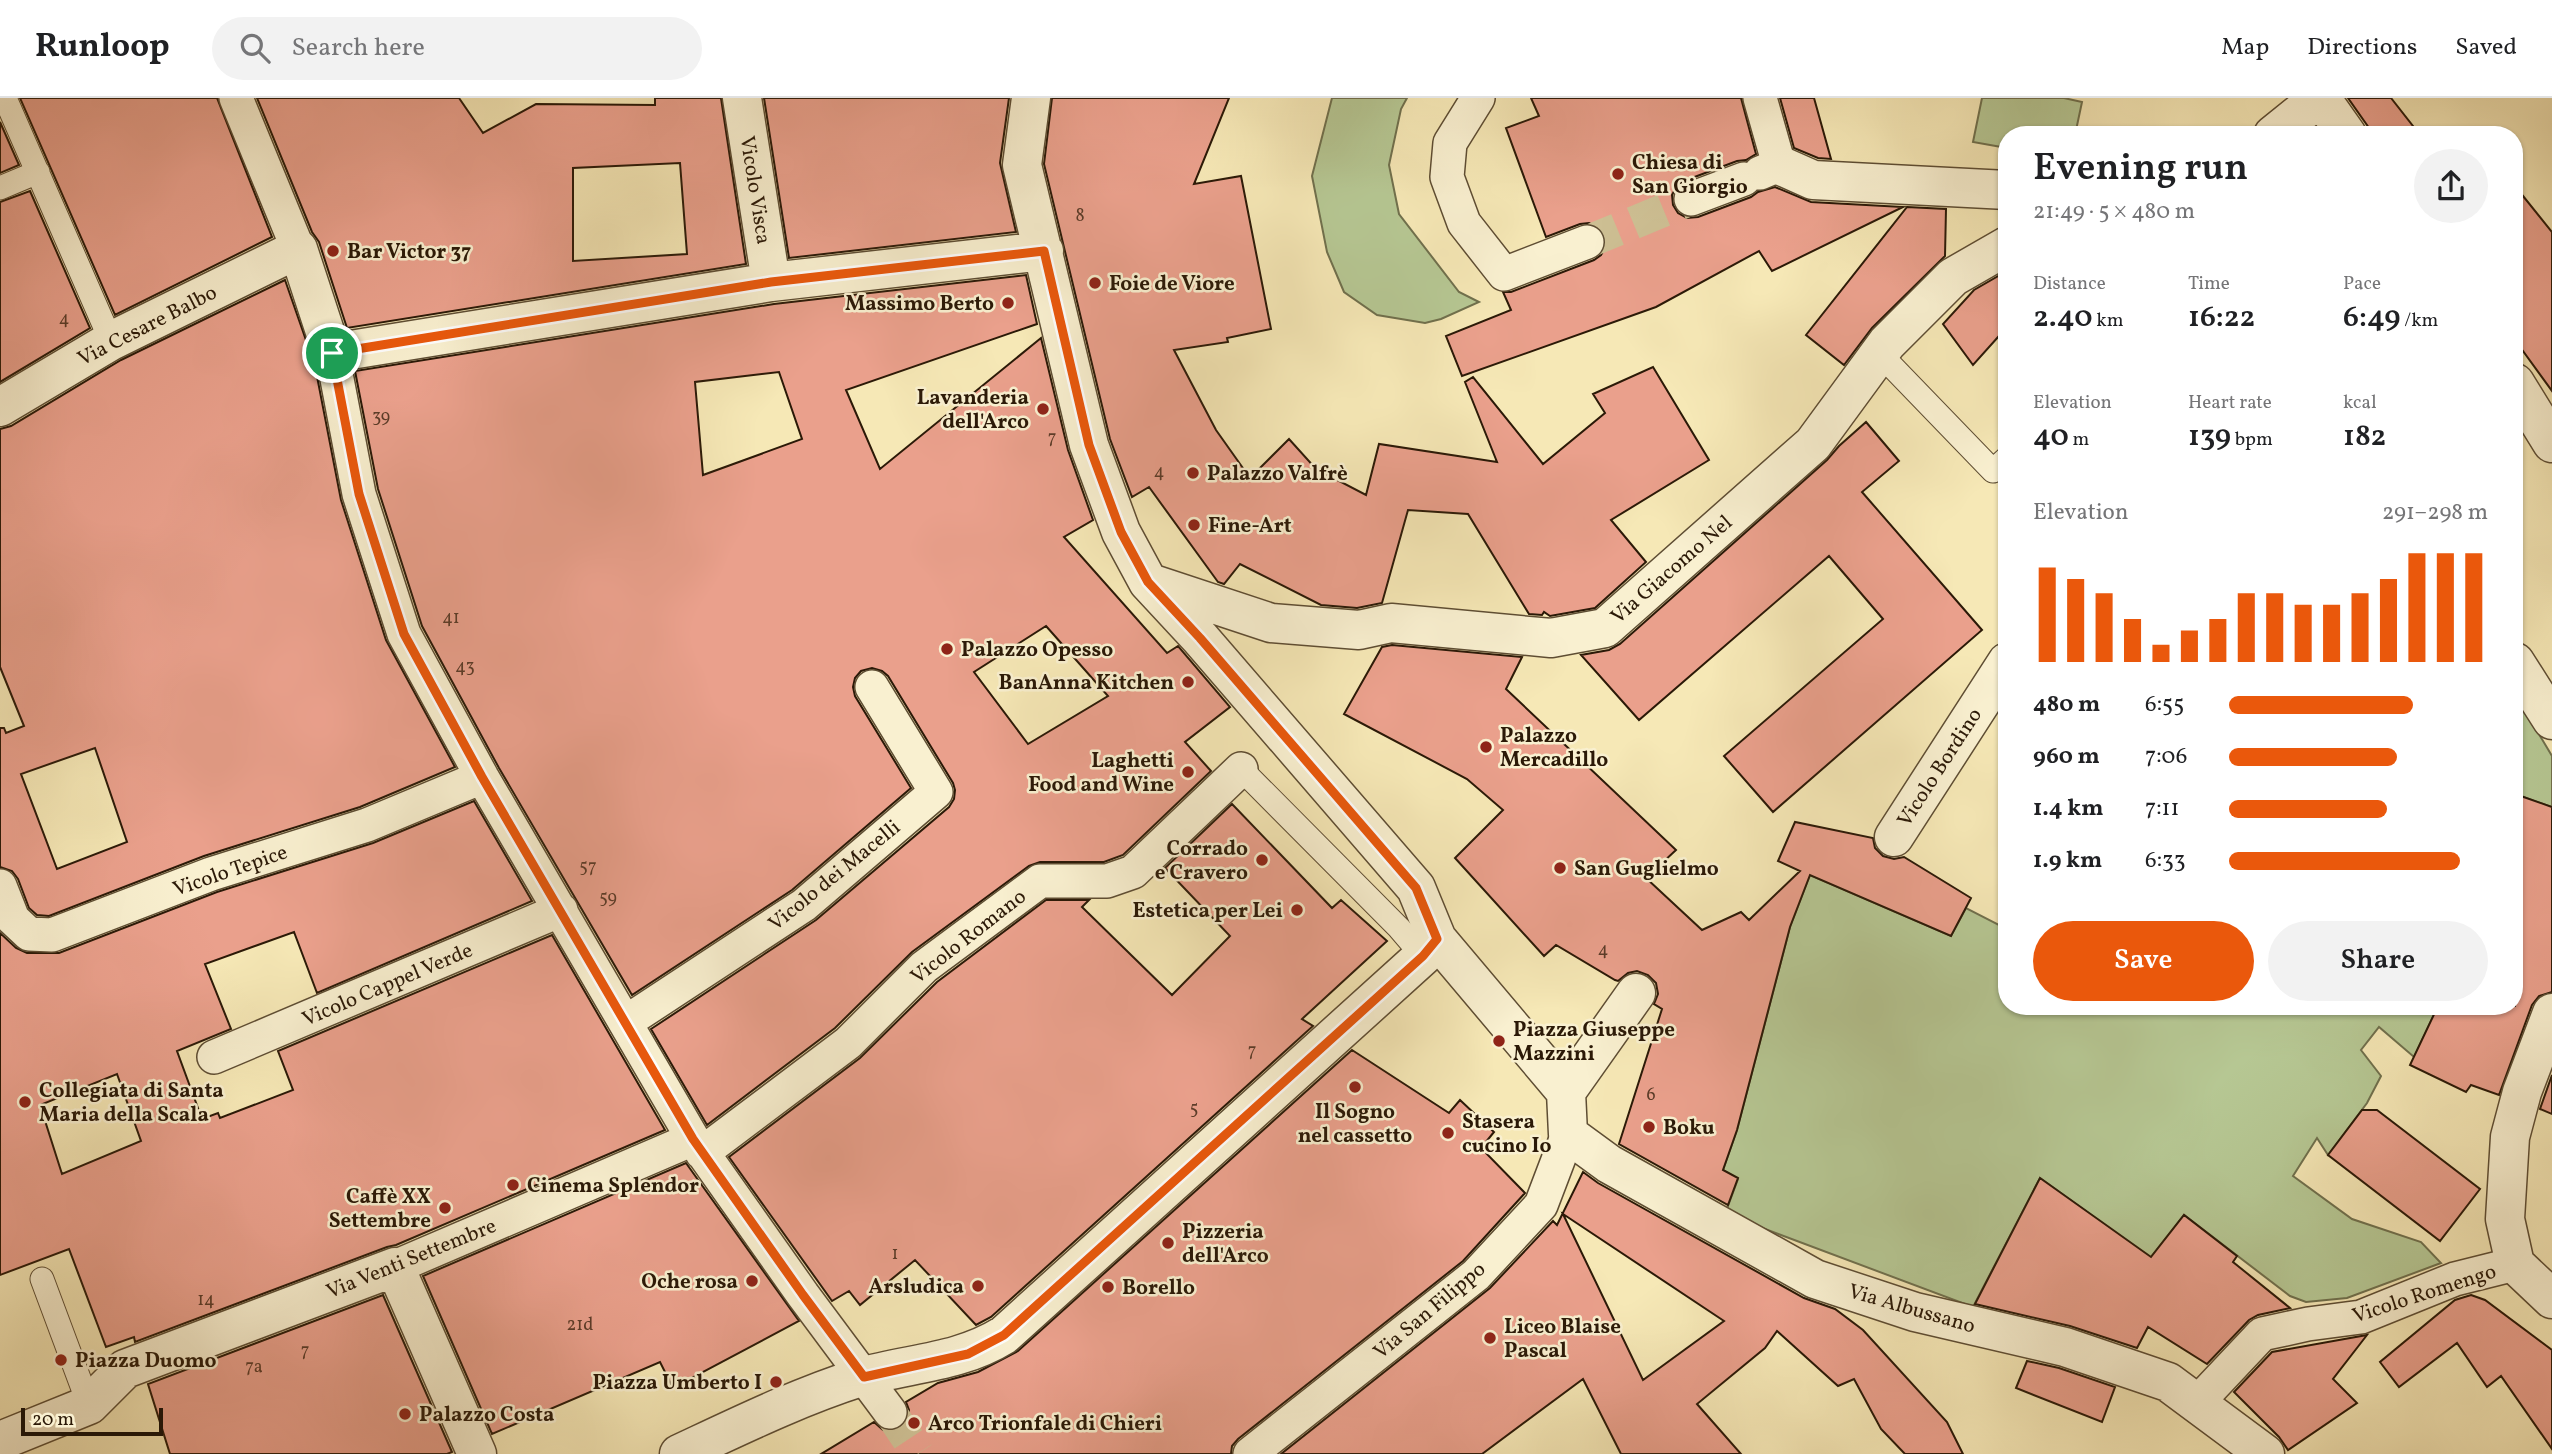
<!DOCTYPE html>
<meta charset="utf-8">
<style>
body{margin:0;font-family:Vollkorn,serif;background:#f2f2f2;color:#202124;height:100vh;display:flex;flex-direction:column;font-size:26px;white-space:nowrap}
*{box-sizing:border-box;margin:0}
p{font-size:23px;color:#757577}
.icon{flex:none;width:38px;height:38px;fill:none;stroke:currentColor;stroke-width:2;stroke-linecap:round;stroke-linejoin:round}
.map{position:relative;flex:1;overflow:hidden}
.sheet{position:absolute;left:1998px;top:28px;width:525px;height:889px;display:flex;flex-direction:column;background:#fff;border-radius:28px;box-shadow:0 2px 5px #0004}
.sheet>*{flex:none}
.scale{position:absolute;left:21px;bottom:18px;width:142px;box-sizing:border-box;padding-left:7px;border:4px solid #2b1907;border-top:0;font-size:19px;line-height:24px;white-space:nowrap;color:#2b1907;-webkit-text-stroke:5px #f9f0d0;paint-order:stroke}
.pin{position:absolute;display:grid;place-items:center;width:60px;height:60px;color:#fff;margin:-30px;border:4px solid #fff;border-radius:50%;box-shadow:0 2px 7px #0007}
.round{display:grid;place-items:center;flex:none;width:74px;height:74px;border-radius:37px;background:#f2f2f2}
.head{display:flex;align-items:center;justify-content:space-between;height:119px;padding:0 35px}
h1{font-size:38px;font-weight:600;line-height:52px}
.stats{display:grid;grid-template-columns:repeat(3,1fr);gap:10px;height:119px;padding:7px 35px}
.stats div{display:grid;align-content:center}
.stats b{font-size:30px;font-weight:600}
.stats small{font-size:19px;font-weight:400}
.stats p{font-size:19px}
.chart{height:196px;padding:14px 35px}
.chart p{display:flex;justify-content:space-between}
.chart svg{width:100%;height:126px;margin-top:7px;stroke:#ea580c;stroke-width:6}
.cta{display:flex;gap:14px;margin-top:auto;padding:14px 35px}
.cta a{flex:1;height:80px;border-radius:42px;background:#ea580c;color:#fff;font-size:28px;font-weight:600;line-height:80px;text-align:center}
.cta a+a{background:#f2f2f2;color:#202124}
ul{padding:0 35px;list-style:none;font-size:23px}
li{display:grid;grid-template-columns:112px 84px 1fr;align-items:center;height:52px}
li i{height:18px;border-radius:9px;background:#ea580c}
header{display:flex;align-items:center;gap:42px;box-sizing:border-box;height:98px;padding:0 35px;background:#fff;border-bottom:2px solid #e0e0e0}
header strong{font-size:33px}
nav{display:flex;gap:38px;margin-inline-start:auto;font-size:24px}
.search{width:490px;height:63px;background:#f2f2f2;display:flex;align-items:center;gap:18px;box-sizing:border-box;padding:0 24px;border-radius:38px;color:#757577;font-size:26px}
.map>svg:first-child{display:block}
.green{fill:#b6c793;stroke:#70704d;stroke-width:2}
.building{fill:#eaa08c;stroke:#2b1907;stroke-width:2;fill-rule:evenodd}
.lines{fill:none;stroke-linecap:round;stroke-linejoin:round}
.pedestrian-tunnel{stroke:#cdbf93;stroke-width:33;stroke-dasharray:33 17;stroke-linecap:butt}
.service-casing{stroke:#5e4d33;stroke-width:25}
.pedestrian-casing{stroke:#5e4d33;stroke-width:36}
.minor-casing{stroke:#5e4d33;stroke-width:41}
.service{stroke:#f9f0d0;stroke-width:23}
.pedestrian{stroke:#f9f0d0;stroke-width:33}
.minor{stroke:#f9f0d0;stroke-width:38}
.route-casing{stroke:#fff;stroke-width:14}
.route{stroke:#ea580c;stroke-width:9}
.poi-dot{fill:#8f2418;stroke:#f9f0d0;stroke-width:2.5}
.labels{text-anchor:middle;stroke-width:5;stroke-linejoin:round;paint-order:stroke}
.number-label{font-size:18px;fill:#5b3b28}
.poi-label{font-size:21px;font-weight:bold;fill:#2b1907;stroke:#f9f0d0;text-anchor:start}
.street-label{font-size:21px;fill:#2b1907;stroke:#f9f0d0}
</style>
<header>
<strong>Runloop</strong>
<div class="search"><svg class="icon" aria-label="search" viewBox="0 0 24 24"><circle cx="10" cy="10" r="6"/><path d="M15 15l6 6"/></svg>Search here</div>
<nav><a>Map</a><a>Directions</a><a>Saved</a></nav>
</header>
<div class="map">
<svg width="2552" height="1356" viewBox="0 0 2552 1356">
<rect width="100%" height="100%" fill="#f6e8b6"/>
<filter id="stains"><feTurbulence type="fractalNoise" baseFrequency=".00286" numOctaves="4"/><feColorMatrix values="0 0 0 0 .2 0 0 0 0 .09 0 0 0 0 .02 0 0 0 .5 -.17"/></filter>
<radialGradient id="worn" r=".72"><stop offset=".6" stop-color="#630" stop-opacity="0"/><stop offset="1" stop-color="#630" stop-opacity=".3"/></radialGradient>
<path class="green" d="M 1332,0 L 1407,0 L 1401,11 L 1389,67 L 1399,116 L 1459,194 L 1479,204 L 1441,221 L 1425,225 L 1377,217 L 1344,194 L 1327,154 L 1312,78 Z
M 1982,0 L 2064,0 L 2082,4 L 2075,37 L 2007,37 L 2007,50 L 1973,44 Z
M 2515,596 L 2552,658 L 2552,709 L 2515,696 Z
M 1810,777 L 1951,838 L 1966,810 L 2007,831 L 2007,908 L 2438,908 L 2414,959 L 2379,929 L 2361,952 L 2381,978 L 2367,1005 L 2328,1057 L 2317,1040 L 2293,1078 L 2352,1121 L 2421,1144 L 2441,1165 L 2347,1200 L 2306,1204 L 2290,1198 L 2184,1117 L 2150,1160 L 2040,1080 L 1973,1209 L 1725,1116 L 1738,1081 L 1723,1072 L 1737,1032 L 1790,829 Z"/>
<path class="building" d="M 20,0 L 217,0 L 272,139 L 115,217 Z
M 257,0 L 459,0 L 483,35 L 536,6 L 655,7 L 655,0 L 721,0 L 746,166 L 347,230 L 319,144 L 312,134 ZM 680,65 L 687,156 L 573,163 L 573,70 Z
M 764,0 L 1009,0 L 1000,65 L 1016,134 L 789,160 Z
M 1052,0 L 1229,0 L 1194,86 L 1241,78 L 1271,231 L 1227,240 L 1228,244 L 1174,252 L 1216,332 L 1250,380 L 1289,341 L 1316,371 L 1366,397 L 1379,346 L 1497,364 L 1465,284 L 1473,279 L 1543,366 L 1605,315 L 1593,296 L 1653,269 L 1709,362 L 1611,422 L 1646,464 L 1595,510 L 1550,518 L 1544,514 L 1542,517 L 1529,516 L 1468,416 L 1408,412 L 1382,505 L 1357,510 L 1321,507 L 1240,466 L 1224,486 L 1218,484 L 1149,389 L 1132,399 L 1110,341 L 1044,66 Z
M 1531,0 L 1741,0 L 1756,56 L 1746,62 L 1737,63 L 1684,83 L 1677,88 L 1672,97 L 1673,107 L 1678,115 L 1687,120 L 1698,119 L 1751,99 L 1758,94 L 1775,89 L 1811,104 L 1903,109 L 1772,173 L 1759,153 L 1656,209 L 1462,278 L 1446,238 L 1511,212 L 1503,194 L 1511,194 L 1594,162 L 1601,157 L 1606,148 L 1605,138 L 1600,130 L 1589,125 L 1580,126 L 1546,139 L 1506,30 L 1539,18 Z
M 1780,0 L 1814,0 L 1831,61 L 1818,60 L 1794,50 Z
M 2348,0 L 2391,0 L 2420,37 L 2374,37 Z
M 0,24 L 19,67 L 0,75 Z
M 2515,88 L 2552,134 L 2552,293 L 2515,242 Z
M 30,93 L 90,230 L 0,284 L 0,104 Z
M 1907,109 L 1946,111 L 1945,158 L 1872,230 L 1844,267 L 1806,237 Z
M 2007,173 L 2007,229 L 1973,267 L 1943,226 L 1974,192 Z
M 1026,177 L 1037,226 L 846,292 L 880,371 L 1041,240 L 1068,352 L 1093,422 L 1064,439 L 1167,555 L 1178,548 L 1230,609 L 1185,644 L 1211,673 L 1123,757 L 1104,764 L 1040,764 L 1029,768 L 912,854 L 835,930 L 707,1027 L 651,931 L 816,822 L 949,709 L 954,701 L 955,692 L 953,685 L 888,578 L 882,573 L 872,570 L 861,573 L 855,580 L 853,589 L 855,598 L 911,690 L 792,792 L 632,897 L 499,670 L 422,528 L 378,391 L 355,273 L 774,206 ZM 779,274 L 802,341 L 703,377 L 695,284 ZM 1046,528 L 1108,598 L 1028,646 L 974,574 Z
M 285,182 L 315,268 L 341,402 L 386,542 L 455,669 L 360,709 L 204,758 L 49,818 L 37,817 L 29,810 L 18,781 L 12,773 L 0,769 L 0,630 L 4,630 L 6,635 L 24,628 L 0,569 L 0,331 L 11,328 L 121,262 ZM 95,650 L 127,744 L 57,771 L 21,676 Z
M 1866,324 L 1899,363 L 1862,394 L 1982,532 L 1773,714 L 1724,658 L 1883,521 L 1829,458 L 1639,622 L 1581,557 L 1609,552 L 1620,546 L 1827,362 L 1839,348 Z
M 1392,547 L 1522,559 L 1506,591 L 1676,752 L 1646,780 L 1702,832 L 1741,814 L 1749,822 L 1800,773 L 1778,763 L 1795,724 L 1873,740 L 1875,750 L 1883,758 L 1894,761 L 1904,759 L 1971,800 L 1951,838 L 1810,777 L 1790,829 L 1737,1032 L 1723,1072 L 1738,1080 L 1728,1107 L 1619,1046 L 1662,911 L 1654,906 L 1658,896 L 1656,885 L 1648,877 L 1637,873 L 1628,875 L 1618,883 L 1615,882 L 1556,847 L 1544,858 L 1455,760 L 1503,712 L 1467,681 L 1344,616 L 1382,549 Z
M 2515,696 L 2552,709 L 2552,894 L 2539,898 L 2532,907 L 2499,997 L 2471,987 L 2466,994 L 2410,967 L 2438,908 L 2515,908 Z
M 474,703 L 532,803 L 317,895 L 294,834 L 205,866 L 231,931 L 177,953 L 202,1021 L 218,1015 L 220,1020 L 293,992 L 278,953 L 552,837 L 665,1032 L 396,1147 L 387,1149 L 135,1244 L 134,1239 L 106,1249 L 69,1151 L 0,1177 L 0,835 L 16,850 L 27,855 L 59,855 L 217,794 L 373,745 ZM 117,976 L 141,1043 L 62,1076 L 40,1007 Z
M 1232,706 L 1332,810 L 1341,802 L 1387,843 L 1302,921 L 1313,928 L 991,1219 L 976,1227 L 915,1162 L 860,1207 L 849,1193 L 832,1203 L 729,1059 L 860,960 L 937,884 L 1046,802 L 1089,802 L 1082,809 L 1172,897 L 1230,838 L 1165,770 Z
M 1352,952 L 1449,1015 L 1460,1002 L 1494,1034 L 1481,1050 L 1525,1095 L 1463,1163 L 1238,1341 L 1232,1348 L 1231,1356 L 821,1356 L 874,1324 L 883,1332 L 892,1333 L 901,1330 L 908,1321 L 909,1312 L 906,1304 L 938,1285 L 978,1274 L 1018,1253 Z
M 2552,977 L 2552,1016 L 2540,1011 Z
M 2362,1012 L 2377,1012 L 2480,1091 L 2440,1143 L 2328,1057 Z
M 686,1065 L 799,1223 L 673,1290 L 660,1264 L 492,1336 L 423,1178 Z
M 1583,1074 L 1598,1085 L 1804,1200 L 1835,1211 L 1863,1232 L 1947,1324 L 1963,1356 L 1905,1356 L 1881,1331 L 1854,1281 L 1838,1288 L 1777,1233 L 1765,1250 L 1697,1306 L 1741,1356 L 1621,1356 L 1583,1281 L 1482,1356 L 1281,1356 L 1490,1190 L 1553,1123 L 1557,1127 ZM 1563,1116 L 1724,1223 L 1643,1282 Z
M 2040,1080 L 2151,1159 L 2184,1117 L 2237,1158 L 2233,1164 L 2290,1210 L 2258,1217 L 2249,1222 L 2207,1266 L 2148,1229 L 2137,1250 L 2070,1228 L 1975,1206 Z
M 383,1197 L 452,1354 L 447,1356 L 170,1356 L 148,1286 Z
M 2471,1197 L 2485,1202 L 2552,1252 L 2552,1351 L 2501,1278 L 2487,1289 L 2457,1245 L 2399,1289 L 2380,1264 L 2455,1202 Z
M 2367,1237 L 2333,1281 L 2357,1305 L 2288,1352 L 2279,1339 L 2234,1294 L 2272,1254 Z
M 2027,1263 L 2059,1270 L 2115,1289 L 2102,1324 L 2016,1290 Z"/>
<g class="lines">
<path class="pedestrian-tunnel" d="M 1587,144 L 1691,101
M 890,1314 L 918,1356"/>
<g class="service-casing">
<path id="service" d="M 5,0 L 111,243
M 0,90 L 38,74
M 1880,256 L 1993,373 L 2007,360
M 1241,671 L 1399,830 L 1423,858
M 42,1181 L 89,1307"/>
</g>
<g class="pedestrian-casing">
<path id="pedestrian" d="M 236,0 L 298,151
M 1478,0 L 1450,45 L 1447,79 L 1464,125 L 1504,176 L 1587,144
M 1760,75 L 1779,67 L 1760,0
M 1691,101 L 1744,81
M 332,255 L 359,396 L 404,536 L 482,679 L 693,1041 L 803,1197 L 890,1314
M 0,788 L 13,821 L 29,836 L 52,837 L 211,776 L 367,727 L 482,679
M 626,924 L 804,807 L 936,694 L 872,589
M 214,959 L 561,812
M 702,1055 L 848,945 L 924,869 L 1040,783 L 1107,783 L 1133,774 L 1241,671
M 395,1169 L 693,1041
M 2197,1305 L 2262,1236 L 2308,1226 L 2361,1219 L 2455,1181 L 2515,1166
M 1250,1356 L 1476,1177 L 1541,1107 L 1568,1036"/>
</g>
<g class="minor-casing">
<path id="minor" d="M 742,0 L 771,184
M 1031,0 L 1022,67 L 1089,347 L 1121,434 L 1148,484 L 1200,540 L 1416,790 L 1437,841 L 1566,994 L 1568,1036 L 1609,1066 L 1815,1181 L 1915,1214 L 2065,1249 L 2168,1284 L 2265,1356
M 2321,0 L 2347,37
M 2273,37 L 2319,0
M 1779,67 L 1813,82 L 2007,92
M 2515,285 L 2552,345
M 0,309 L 111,243 L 298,151 L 332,255 L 771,184 L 1044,153
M 1153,486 L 1271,525 L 1359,532 L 1391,525 L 1551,540 L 1605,530 L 1813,346 L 1887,245 L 1953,179 L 2007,148
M 2515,564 L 2552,622
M 1894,739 L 2007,564
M 2552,915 L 2522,994 L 2510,1039 L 2505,1121 L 2515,1166 L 2552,1201
M 1566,994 L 1636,895
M 0,1343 L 89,1307 L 125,1271 L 395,1169 L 477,1356
M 679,1356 C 739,1328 798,1299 861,1279 C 910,1265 959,1265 1004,1237 L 1423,858 L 1437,841"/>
</g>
<use href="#service" class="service"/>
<use href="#pedestrian" class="pedestrian"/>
<use href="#minor" class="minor"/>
</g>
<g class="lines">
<g class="route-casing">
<path id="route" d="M 1044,153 L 1089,347 L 1121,434 L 1148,484 L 1200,540 L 1416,790 L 1437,841 L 1423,858 L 1004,1237 L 968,1256 L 864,1279 L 803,1197 L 693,1041 L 482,679 L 404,536 L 359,396 L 332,255 L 771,184 Z"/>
</g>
<use href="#route" class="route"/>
</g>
<g class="poi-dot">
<circle cx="1618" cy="76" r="7"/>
<circle cx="333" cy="153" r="7"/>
<circle cx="1095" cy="185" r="7"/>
<circle cx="1008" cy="205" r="7"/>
<circle cx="1043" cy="311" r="7"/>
<circle cx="1193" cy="375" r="7"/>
<circle cx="1194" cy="427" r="7"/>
<circle cx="947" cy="551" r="7"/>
<circle cx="1188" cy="584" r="7"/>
<circle cx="1486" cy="649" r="7"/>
<circle cx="1188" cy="674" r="7"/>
<circle cx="1262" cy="762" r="7"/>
<circle cx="1560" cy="770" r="7"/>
<circle cx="1297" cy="812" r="7"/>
<circle cx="1499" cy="943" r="7"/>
<circle cx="1355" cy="989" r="7"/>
<circle cx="25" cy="1004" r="7"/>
<circle cx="1649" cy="1029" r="7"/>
<circle cx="1448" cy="1035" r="7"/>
<circle cx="513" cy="1087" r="7"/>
<circle cx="445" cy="1110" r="7"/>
<circle cx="1168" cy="1145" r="7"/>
<circle cx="752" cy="1183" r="7"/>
<circle cx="978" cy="1188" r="7"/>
<circle cx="1108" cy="1189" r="7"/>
<circle cx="1490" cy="1240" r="7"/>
<circle cx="61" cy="1262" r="7"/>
<circle cx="776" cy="1284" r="7"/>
<circle cx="405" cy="1316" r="7"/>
<circle cx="914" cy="1325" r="7"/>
</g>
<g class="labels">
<g class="number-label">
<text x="1080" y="123">8</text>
<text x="64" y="226">4</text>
<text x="381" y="324">39</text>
<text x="1052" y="345">7</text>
<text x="1159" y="379">4</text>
<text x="451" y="525">41</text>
<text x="465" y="574">43</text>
<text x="588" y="774">57</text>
<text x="608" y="805">59</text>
<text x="1603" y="857">4</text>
<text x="1252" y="958">7</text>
<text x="1651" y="1002">6</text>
<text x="1194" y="1016">5</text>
<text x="895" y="1161">1</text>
<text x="206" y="1207">14</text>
<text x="580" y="1232">21d</text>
<text x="305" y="1258">7</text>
<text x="254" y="1274">7a</text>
</g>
<g class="poi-label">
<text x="1632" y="71">Chiesa di<tspan x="1632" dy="24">San Giorgio</tspan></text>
<text x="347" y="160">Bar Victor 37</text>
<text x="1109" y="192">Foie de Viore</text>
<text x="994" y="212" text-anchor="end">Massimo Berto</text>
<text x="1029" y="306" text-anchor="end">Lavanderia<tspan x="1029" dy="24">dell'Arco</tspan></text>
<text x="1207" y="382">Palazzo Valfrè</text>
<text x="1208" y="434">Fine-Art</text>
<text x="961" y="558">Palazzo Opesso</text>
<text x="1174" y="591" text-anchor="end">BanAnna Kitchen</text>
<text x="1500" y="644">Palazzo<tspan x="1500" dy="24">Mercadillo</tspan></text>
<text x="1174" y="669" text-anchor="end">Laghetti<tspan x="1174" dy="24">Food and Wine</tspan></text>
<text x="1248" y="757" text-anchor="end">Corrado<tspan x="1248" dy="24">e Cravero</tspan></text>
<text x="1574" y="777">San Guglielmo</text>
<text x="1283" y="819" text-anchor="end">Estetica per Lei</text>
<text x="1513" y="938">Piazza Giuseppe<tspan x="1513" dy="24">Mazzini</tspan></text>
<text x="39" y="999">Collegiata di Santa<tspan x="39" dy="24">Maria della Scala</tspan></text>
<text x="1355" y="1020" text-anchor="middle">Il Sogno<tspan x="1355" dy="24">nel cassetto</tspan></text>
<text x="1462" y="1030">Stasera<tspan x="1462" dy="24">cucino Io</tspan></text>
<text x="1663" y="1036">Boku</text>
<text x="527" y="1094">Cinema Splendor</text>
<text x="431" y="1105" text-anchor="end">Caffè XX<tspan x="431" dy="24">Settembre</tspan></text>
<text x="1182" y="1140">Pizzeria<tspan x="1182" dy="24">dell'Arco</tspan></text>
<text x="738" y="1190" text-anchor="end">Oche rosa</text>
<text x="964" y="1195" text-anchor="end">Arsludica</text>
<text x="1122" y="1196">Borello</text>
<text x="1504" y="1235">Liceo Blaise<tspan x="1504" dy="24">Pascal</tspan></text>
<text x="75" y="1269">Piazza Duomo</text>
<text x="762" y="1291" text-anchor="end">Piazza Umberto I</text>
<text x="419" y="1323">Palazzo Costa</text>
<text x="928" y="1332">Arco Trionfale di Chieri</text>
</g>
<g class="street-label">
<text transform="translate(756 92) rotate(81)" y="7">Vicolo Visca</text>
<text transform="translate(147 227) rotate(-27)" y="7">Via Cesare Balbo</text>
<text transform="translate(1671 471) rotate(-41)" y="7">Via Giacomo Nel</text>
<text transform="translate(1939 669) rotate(-57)" y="7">Vicolo Bordino</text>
<text transform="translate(230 772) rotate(-19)" y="7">Vicolo Tepice</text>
<text transform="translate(834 777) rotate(-39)" y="7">Vicolo dei Macelli</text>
<text transform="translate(968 838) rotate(-38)" y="7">Vicolo Romano</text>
<text transform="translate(387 886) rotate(-23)" y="7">Vicolo Cappel Verde</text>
<text transform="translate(411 1160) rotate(-22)" y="7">Via Venti Settembre</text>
<text transform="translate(2424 1195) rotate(-18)" y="7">Vicolo Romengo</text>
<text transform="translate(1912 1210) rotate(16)" y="7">Via Albussano</text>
<text transform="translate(1429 1212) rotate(-40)" y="7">Via San Filippo</text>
</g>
</g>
<rect width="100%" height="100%" filter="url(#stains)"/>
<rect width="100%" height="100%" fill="url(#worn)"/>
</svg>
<div class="scale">20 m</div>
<div class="pin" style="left:332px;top:255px;background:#1e9e55"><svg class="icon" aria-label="arrive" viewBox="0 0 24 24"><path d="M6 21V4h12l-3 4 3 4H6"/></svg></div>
<section class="sheet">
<div class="head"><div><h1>Evening run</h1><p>21:49 · 5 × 480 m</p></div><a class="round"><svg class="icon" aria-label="share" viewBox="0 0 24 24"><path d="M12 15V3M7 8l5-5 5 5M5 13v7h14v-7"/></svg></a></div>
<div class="stats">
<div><p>Distance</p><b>2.40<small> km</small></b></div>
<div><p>Time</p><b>16:22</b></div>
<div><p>Pace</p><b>6:49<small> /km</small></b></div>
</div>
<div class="stats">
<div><p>Elevation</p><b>40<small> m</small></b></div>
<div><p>Heart rate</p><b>139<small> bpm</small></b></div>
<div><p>kcal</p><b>182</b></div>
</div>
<div class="chart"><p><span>Elevation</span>291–298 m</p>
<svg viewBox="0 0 160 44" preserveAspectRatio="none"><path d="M5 44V11M15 44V15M25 44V20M35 44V29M45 44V38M55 44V33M65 44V29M75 44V20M85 44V20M95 44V24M105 44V24M115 44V20M125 44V15M135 44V6M145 44V6M155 44V6"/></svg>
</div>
<ul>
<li><b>480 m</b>6:55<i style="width:71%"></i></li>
<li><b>960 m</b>7:06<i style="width:65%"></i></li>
<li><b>1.4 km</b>7:11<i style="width:61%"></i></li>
<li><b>1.9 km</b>6:33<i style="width:89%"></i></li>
</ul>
<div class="cta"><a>Save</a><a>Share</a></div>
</section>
</div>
